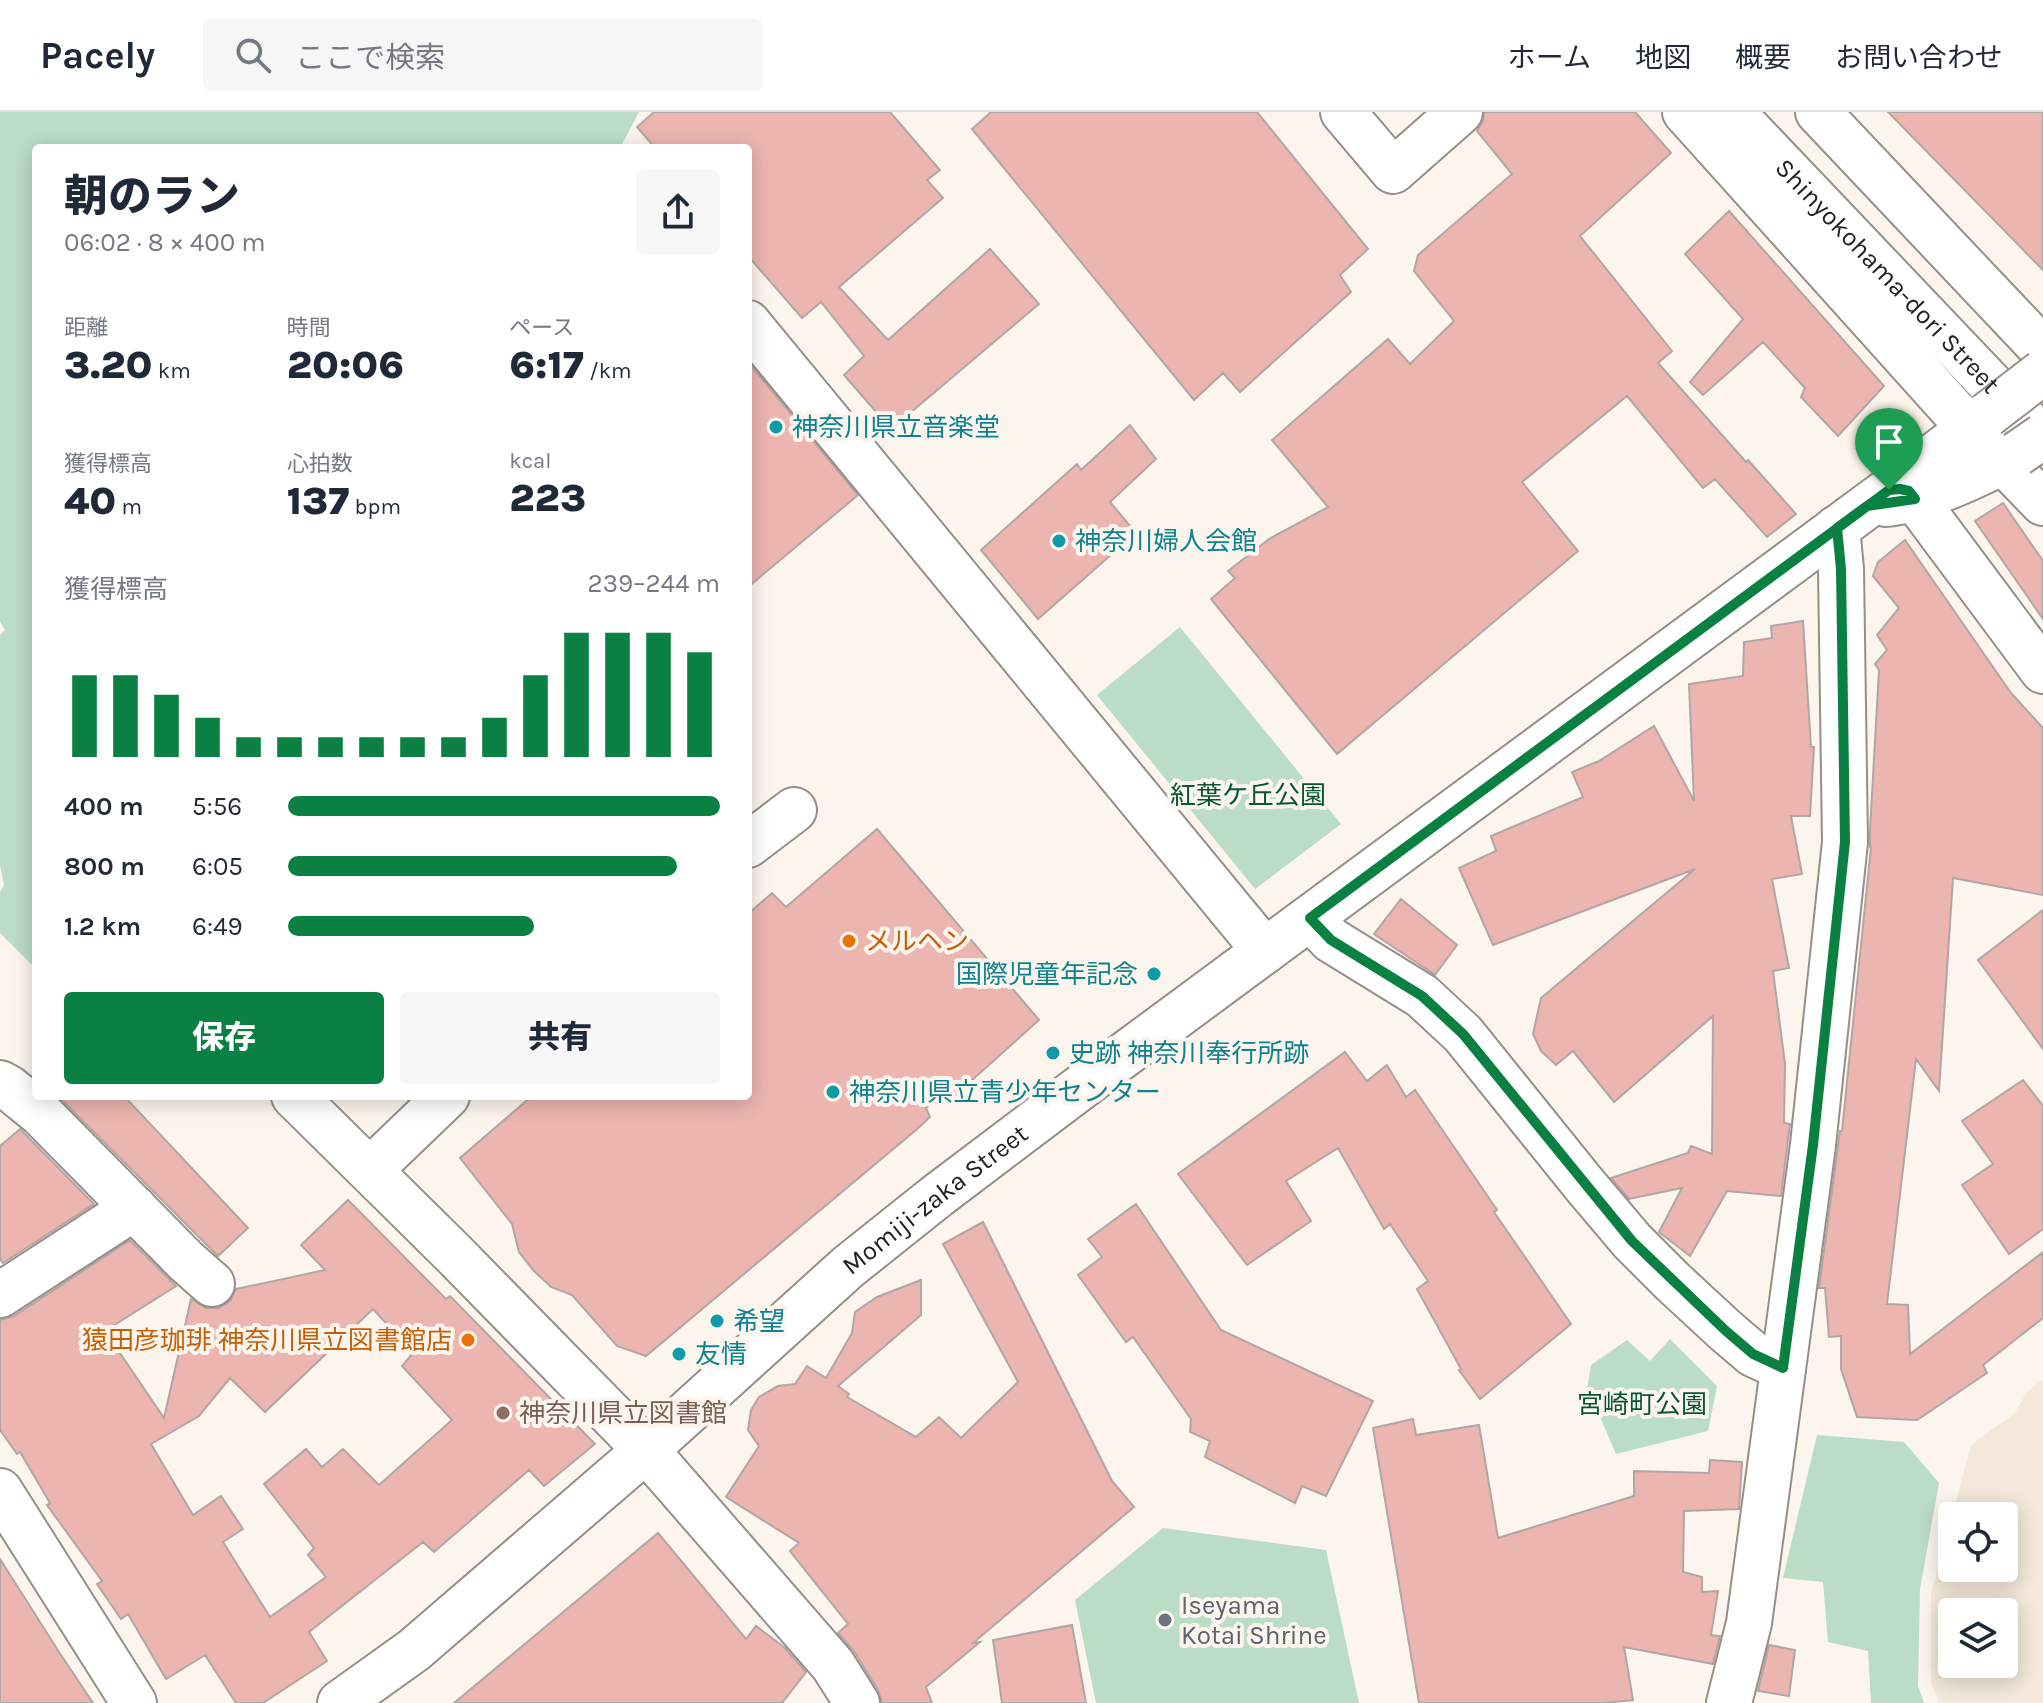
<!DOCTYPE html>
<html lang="ja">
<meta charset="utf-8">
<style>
body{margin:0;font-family:Karla,"Noto Sans JP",sans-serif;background:#f6f6f7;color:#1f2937;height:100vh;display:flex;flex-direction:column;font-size:30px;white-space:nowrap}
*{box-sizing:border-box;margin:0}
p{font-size:26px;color:#747a83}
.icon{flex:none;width:44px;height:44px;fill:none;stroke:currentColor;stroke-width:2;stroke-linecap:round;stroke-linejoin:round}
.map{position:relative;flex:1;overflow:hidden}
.drawer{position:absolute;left:32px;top:32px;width:720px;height:956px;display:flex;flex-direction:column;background:#fff;border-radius:8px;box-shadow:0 4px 20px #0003}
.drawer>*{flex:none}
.fabs{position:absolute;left:1938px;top:1390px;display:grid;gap:16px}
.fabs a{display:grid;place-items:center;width:80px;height:80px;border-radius:8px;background:#fff;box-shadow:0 4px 20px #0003;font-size:40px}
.pin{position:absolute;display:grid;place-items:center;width:68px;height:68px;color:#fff;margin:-82px -34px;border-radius:50% 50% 50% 0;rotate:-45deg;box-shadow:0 0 8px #0007}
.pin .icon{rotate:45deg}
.round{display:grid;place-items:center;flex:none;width:84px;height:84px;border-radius:8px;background:#f6f6f7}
.overview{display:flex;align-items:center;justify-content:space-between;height:136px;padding:0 32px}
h1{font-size:44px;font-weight:800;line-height:60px}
.figures{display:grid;grid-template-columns:repeat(3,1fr);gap:12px;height:136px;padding:8px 32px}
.figures div{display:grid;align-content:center}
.figures b{font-size:40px;font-weight:800}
.figures small{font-size:22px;font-weight:400}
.figures p{font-size:22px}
.chart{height:224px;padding:16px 32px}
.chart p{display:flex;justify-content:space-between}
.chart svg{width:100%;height:144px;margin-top:8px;stroke:#0b8043;stroke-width:6}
.primary-button{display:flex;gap:16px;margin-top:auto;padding:16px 32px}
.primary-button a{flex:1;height:92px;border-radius:8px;background:#0b8043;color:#fff;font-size:32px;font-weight:800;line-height:92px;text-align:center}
.primary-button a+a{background:#f6f6f7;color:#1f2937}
ul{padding:0 32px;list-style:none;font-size:26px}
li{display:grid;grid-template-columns:128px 96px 1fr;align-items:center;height:60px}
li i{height:20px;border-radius:10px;background:#0b8043}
header{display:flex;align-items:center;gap:48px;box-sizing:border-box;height:112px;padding:0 40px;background:#fff;border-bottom:2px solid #e0e1e3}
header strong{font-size:38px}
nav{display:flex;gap:44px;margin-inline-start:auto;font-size:28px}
.search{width:560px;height:72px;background:#f6f6f7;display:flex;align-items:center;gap:20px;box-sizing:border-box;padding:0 28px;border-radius:8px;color:#747a83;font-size:30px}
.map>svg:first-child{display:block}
.built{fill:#f3e8d9;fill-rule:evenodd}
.green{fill:#bbdcc5}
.building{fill:#ecb5b0;stroke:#b2a6a5;stroke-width:2;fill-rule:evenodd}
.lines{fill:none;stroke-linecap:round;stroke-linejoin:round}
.minor-casing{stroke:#958f87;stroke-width:48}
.minor{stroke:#fff;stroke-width:44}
.minor-bridge-casing{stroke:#958f87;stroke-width:48;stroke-linecap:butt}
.minor-bridge{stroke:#fff;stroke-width:44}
.route-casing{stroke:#fff;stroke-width:16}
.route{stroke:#0b8043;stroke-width:10}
.culture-dot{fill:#0f9aa8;stroke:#fcf5ed;stroke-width:3}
.food-dot{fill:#e8710a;stroke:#fcf5ed;stroke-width:3}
.education-dot{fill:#8d6e63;stroke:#fcf5ed;stroke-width:3}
.worship-dot{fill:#6b7280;stroke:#fcf5ed;stroke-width:3}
.labels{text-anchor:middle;stroke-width:8;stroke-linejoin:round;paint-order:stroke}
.street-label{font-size:26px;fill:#23201d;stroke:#fcf5ed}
.culture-label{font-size:26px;fill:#0d838f;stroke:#fcf5ed;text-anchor:start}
.park-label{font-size:26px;fill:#065630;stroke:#fcf5ed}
.food-label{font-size:26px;fill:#c56008;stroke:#fcf5ed;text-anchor:start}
.education-label{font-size:26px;fill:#785e54;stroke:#fcf5ed;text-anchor:start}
.worship-label{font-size:26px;fill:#5b616d;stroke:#fcf5ed;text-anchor:start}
</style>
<header>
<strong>Pacely</strong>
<div class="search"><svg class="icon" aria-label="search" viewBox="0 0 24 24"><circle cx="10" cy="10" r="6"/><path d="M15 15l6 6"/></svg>ここで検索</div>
<nav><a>ホーム</a><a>地図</a><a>概要</a><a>お問い合わせ</a></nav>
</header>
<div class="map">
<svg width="2043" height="1591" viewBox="0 0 2043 1591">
<rect width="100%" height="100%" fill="#fcf5ed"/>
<path class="built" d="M 2043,1268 L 2043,1591 L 1939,1591 L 1931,1571 L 1931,1482 L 1952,1405 L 1952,1456 L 2004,1456 L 2004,1404 L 1952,1404 L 1971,1333 L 2014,1302 L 2028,1279 ZM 1952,1500 L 2004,1500 L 2004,1552 L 1952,1552 Z"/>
<path class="green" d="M 0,0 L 639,0 L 620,36 L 36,36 L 36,857 L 0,821 L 0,780 L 4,773 L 0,753 L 0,523 L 5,518 L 0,509 Z
M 1180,515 L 1341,712 L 1255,777 L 1097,583 Z
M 1670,1227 L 1717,1274 L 1708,1319 L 1616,1342 L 1600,1305 L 1586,1285 L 1591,1253 L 1627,1228 L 1650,1249 Z
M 1817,1323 L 1904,1330 L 1939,1371 L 1920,1477 L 1918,1574 L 1924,1591 L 1871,1591 L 1868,1539 L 1828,1530 L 1823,1470 L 1783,1466 Z
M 1163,1416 L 1326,1438 L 1359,1591 L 1096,1591 L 1075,1488 Z"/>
<path class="building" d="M 654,0 L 890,0 L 940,58 L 927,68 L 943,86 L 839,175 L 888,228 L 990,137 L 1039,192 L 891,317 L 844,263 L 864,244 L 821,190 L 802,206 L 748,144 L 748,36 L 655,36 L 637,15 Z
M 991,0 L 1257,0 L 1368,137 L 1340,163 L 1351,180 L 1240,280 L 1223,261 L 1194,288 L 972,17 Z
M 1484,0 L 1635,0 L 1671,41 L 1580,124 L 1672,239 L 1658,251 L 1746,350 L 1748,348 L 1796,402 L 1767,425 L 1715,367 L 1703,376 L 1627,284 L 1522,370 L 1578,439 L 1337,642 L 1211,487 L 1235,466 L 1228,459 L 1269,427 L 1328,395 L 1272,328 L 1388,227 L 1410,252 L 1454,209 L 1414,159 L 1418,143 L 1512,62 L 1477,19 L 1483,9 Z
M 1888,0 L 2043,0 L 2043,158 Z
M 1729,99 L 1884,274 L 1838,324 L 1801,285 L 1805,276 L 1763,230 L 1703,283 L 1690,270 L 1743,207 L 1685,142 Z
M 748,250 L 858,383 L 748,475 Z
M 1130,313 L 1156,347 L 1110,390 L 1136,421 L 1038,507 L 981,438 L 1077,352 L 1081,358 Z
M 2003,391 L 2043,449 L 2043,507 L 1975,409 Z
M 1905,428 L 2011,581 L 2043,616 L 2043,783 L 1953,766 L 1939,979 L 1916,947 L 1887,1192 L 1908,1193 L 1910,1242 L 2043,1140 L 2043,1206 L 1983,1253 L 1987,1261 L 1917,1308 L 1857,1305 L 1841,1257 L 1841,1224 L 1829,1225 L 1825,1176 L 1819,1176 L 1840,1019 L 1842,1019 L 1871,735 L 1870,735 L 1870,718 L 1879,558 L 1875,552 L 1887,538 L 1877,523 L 1899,496 L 1873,464 L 1878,450 Z
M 1803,509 L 1811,635 L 1814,635 L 1810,704 L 1791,704 L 1802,762 L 1772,767 L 1789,856 L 1773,859 L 1785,952 L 1784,1011 L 1790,1012 L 1781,1084 L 1727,1079 L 1690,1144 L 1659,1120 L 1682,1076 L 1629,1087 L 1611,1066 L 1688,1041 L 1691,1034 L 1712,1042 L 1713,904 L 1614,990 L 1573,939 L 1556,953 L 1541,939 L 1533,922 L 1541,886 L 1695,757 L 1493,833 L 1459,756 L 1496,739 L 1491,724 L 1583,685 L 1572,660 L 1599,649 L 1654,614 L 1694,689 L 1689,572 L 1743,564 L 1744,530 L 1772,526 L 1771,514 Z
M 877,717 L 1039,908 L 951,987 L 948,982 L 926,996 L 930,1005 L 916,1018 L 646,1244 L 617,1234 L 572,1183 L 551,1175 L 534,1159 L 519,1140 L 512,1112 L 460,1046 L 532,984 L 748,984 L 748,802 L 772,781 L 786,795 Z
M 1401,787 L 1457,833 L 1435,863 L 1374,822 Z
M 2043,798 L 2043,937 L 1978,848 Z
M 1345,940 L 1367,969 L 1387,953 L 1406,985 L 1415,978 L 1497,1098 L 1494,1100 L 1571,1212 L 1480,1287 L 1459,1258 L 1461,1257 L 1417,1177 L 1428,1169 L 1390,1112 L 1384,1117 L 1338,1036 L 1286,1069 L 1311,1109 L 1247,1153 L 1178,1062 Z
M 2023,968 L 2043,994 L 2043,1117 L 2009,1142 L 1962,1073 L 1993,1052 L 1962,1009 Z
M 58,984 L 124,984 L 248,1116 L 218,1144 Z
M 20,1017 L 94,1092 L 3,1151 L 0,1147 L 0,1034 Z
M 348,1088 L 446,1187 L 450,1184 L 595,1332 L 544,1374 L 529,1358 L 434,1440 L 423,1430 L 309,1520 L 327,1549 L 263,1591 L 236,1591 L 205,1543 L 166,1567 L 128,1502 L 121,1507 L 97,1472 L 102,1469 L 47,1393 L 50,1391 L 20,1340 L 17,1342 L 0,1318 L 0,1208 L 14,1204 L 130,1128 L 176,1174 L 105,1219 L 164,1306 L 191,1187 L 206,1196 L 219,1196 L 230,1189 L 236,1177 L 325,1158 L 301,1133 ZM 373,1197 L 413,1241 L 402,1254 L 452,1308 L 379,1373 L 343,1337 L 322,1355 L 306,1337 L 264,1372 L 314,1436 L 308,1443 L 326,1465 L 270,1505 L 223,1430 L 243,1417 L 221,1384 L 193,1403 L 151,1332 L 199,1304 L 230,1266 L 265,1300 Z
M 1136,1092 L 1221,1218 L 1373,1289 L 1326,1384 L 1302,1374 L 1295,1391 L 1205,1345 L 1210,1329 L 1190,1320 L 1191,1307 L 1133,1225 L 1126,1230 L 1078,1163 L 1102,1145 L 1088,1127 Z
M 983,1110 L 1112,1369 L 1134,1395 L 973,1531 L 980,1530 L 926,1575 L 932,1591 L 882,1591 L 878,1578 L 854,1539 L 838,1521 L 848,1512 L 790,1439 L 799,1431 L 726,1385 L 759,1334 L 748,1318 L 751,1298 L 759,1285 L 778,1274 L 795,1272 L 807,1254 L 826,1266 L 852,1221 L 855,1200 L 877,1185 L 921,1168 L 921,1203 L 838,1274 L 849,1282 L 847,1285 L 916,1325 L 939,1305 L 961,1326 L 1018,1270 L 943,1132 Z
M 1413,1307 L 1416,1323 L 1479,1313 L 1498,1426 L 1634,1384 L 1634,1359 L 1709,1361 L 1710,1348 L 1742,1350 L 1739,1397 L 1684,1399 L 1683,1460 L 1702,1465 L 1702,1480 L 1718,1479 L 1711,1523 L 1720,1524 L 1713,1552 L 1624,1535 L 1633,1588 L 1603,1591 L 1419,1591 L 1373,1316 Z
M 658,1421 L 746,1527 L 756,1514 L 785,1536 L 806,1560 L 782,1591 L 454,1591 Z
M 0,1447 L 59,1540 L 93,1591 L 0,1591 Z
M 1072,1513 L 1086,1591 L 1002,1591 L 993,1528 Z
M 1769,1533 L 1795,1538 L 1789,1584 L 1758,1579 Z"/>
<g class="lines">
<g class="minor-casing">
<g id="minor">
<path d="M 1343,0 L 1393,59 L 1460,0"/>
<path d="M 1685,0 L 1952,297 L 2043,391"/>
<path id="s1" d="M 1732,0 L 2043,327"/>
<path d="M 1818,0 L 2043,238"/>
<path d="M 748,211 L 1265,839"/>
<path d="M 1889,378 L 1900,377 L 1909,379 L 2043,559"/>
<path d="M 1886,392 C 1925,388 1982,362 2017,342"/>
<path d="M 748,733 L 794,698"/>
<path d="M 1310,806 L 1331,828 L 1422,884 L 1463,922 L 1583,1071 L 1632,1129 L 1673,1170 L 1726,1219 L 1753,1242 L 1783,1256"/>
<path d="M 0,971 L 9,976 L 41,1002 L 186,1149 L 212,1172"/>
<path d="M 294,984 L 454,1142 L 646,1338 L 833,1553 L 857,1591"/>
<path d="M 370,1058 L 447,984"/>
<path d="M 0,1183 L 134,1096"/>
<path d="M 0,1379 L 134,1591"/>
<path id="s2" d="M 340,1591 L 414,1538 L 646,1338 L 848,1155 L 937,1084 L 1101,960 L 1889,378 L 1987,303"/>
<path d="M 1729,1591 L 1749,1511 L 1813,1033 L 1845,730 L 1841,457 L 1837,416"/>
</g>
</g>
<use href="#minor" class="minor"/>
<g class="minor-bridge-casing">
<path id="minor-bridge" d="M 1987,303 L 2043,260
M 2017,342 L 2043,324"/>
</g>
<use href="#minor-bridge" class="minor-bridge"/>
</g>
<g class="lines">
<g class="route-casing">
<path id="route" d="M 1889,378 C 1696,520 1503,664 1310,806 L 1331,828 L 1422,884 L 1463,922 L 1632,1129 L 1726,1219 L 1753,1242 L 1783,1256 L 1813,1033 L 1845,730 L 1841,457 L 1837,416 L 1867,394 L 1915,387 L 1909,379 L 1900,377 L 1889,378"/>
</g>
<use href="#route" class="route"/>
</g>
<g class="culture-dot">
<circle cx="776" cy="315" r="8"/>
<circle cx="1059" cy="429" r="8"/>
<circle cx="1154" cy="862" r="8"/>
<circle cx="1053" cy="941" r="8"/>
<circle cx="833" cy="980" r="8"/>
<circle cx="717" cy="1209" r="8"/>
<circle cx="679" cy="1242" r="8"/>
</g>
<g class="food-dot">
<circle cx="849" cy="829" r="8"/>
<circle cx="468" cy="1228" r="8"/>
</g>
<circle class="education-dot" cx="503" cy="1301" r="8"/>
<circle class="worship-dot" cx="1165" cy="1508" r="8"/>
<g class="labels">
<g class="street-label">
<text dy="9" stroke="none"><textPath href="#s1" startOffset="226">Shinyokohama-dori Street</textPath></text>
<text dy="9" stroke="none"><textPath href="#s2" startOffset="780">Momiji-zaka Street</textPath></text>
</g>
<g class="culture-label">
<text x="792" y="324">神奈川県立音楽堂</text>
<text x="1075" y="438">神奈川婦人会館</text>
<text x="1138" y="871" text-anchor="end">国際児童年記念</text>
<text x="1069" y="950">史跡 神奈川奉行所跡</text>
<text x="849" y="989">神奈川県立青少年センター</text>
<text x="733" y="1218">希望</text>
<text x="695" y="1251">友情</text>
</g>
<g class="park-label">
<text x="1248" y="692">紅葉ケ丘公園</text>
<text x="1642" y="1301">宮崎町公園</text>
</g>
<g class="food-label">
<text x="865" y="838">メルヘン</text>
<text x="452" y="1237" text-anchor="end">猿田彦珈琲 神奈川県立図書館店</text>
</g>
<g class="education-label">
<text x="519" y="1310">神奈川県立図書館</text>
</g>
<g class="worship-label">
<text x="1181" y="1502">Iseyama<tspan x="1181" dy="30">Kotai Shrine</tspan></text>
</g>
</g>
</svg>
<div class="fabs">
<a><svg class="icon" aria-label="locate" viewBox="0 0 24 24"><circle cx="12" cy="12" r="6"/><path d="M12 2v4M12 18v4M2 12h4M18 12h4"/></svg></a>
<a><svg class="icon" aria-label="layers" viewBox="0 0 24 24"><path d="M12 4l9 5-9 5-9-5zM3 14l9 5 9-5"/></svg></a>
</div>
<div class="pin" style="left:1889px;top:378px;background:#1e9e55"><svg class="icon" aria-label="arrive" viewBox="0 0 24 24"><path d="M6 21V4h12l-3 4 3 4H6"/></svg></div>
<section class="drawer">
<div class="overview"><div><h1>朝のラン</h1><p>06:02 · 8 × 400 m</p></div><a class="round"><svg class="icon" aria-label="share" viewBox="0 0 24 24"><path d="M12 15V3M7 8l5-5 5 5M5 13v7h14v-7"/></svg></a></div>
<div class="figures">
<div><p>距離</p><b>3.20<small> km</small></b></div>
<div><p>時間</p><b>20:06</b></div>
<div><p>ペース</p><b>6:17<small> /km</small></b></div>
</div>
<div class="figures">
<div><p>獲得標高</p><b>40<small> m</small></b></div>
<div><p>心拍数</p><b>137<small> bpm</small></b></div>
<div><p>kcal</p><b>223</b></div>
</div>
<div class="chart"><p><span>獲得標高</span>239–244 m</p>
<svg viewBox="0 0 160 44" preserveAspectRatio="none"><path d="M5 44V19M15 44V19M25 44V25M35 44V32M45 44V38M55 44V38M65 44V38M75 44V38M85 44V38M95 44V38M105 44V32M115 44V19M125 44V6M135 44V6M145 44V6M155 44V12"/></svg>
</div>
<ul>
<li><b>400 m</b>5:56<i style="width:100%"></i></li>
<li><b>800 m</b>6:05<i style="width:90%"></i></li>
<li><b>1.2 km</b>6:49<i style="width:57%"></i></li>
</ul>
<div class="primary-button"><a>保存</a><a>共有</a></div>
</section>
</div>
